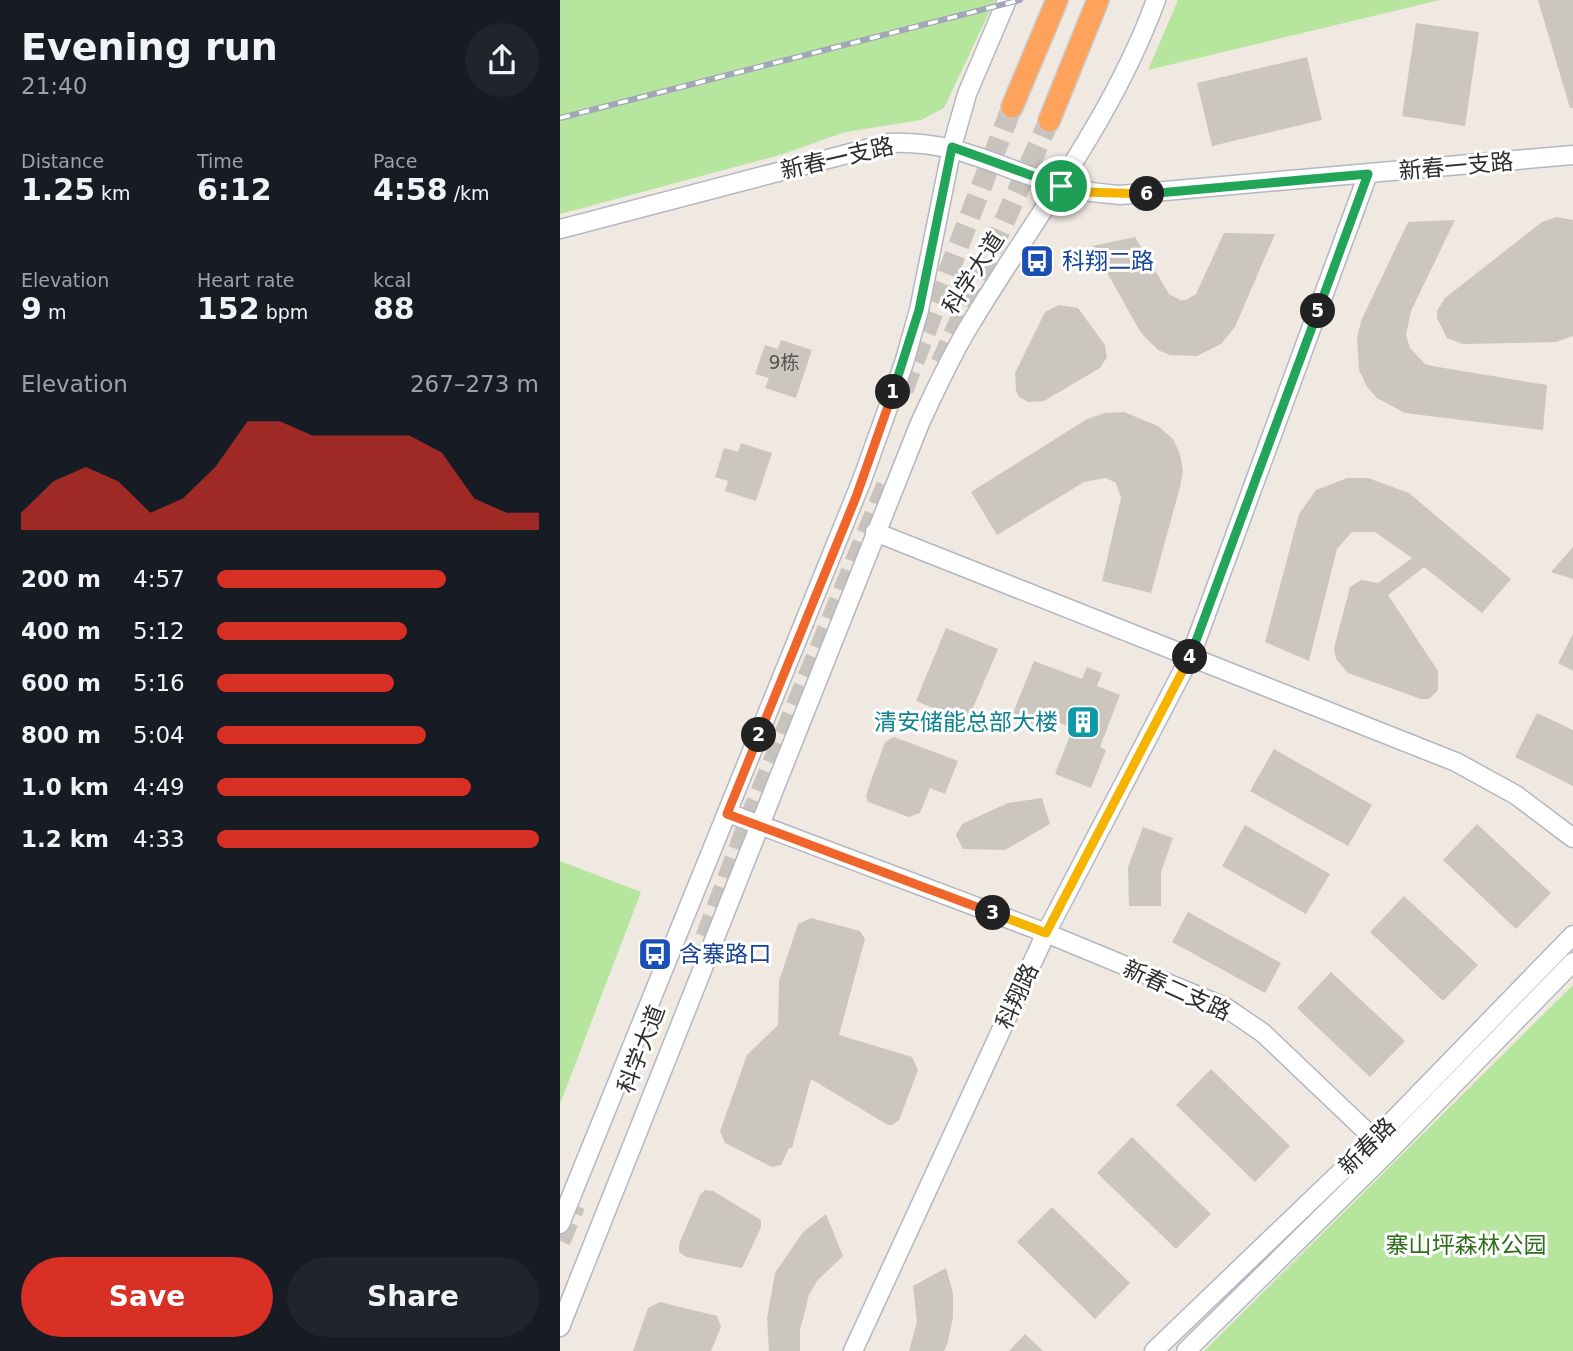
<!DOCTYPE html>
<meta charset="utf-8">
<style>
body{margin:0;font-family:"DejaVu Sans","Noto Sans SC",sans-serif;background:#20242c;color:#f1f3f6;height:100vh;display:flex;flex-direction:column;font-size:26px;white-space:nowrap}
*{box-sizing:border-box;margin:0}
p{font-size:23px;color:#9ea1a6}
.icon{flex:none;width:38px;height:38px;fill:none;stroke:currentColor;stroke-width:2;stroke-linecap:round;stroke-linejoin:round}
.map{position:relative;flex:1;overflow:hidden}
.panel{display:flex;flex-direction:column;background:#171b24;width:560px}
.panel>*{flex:none}
.pin{position:absolute;display:grid;place-items:center;width:60px;height:60px;color:#fff;margin:-30px;border:4px solid #fff;border-radius:50%;box-shadow:0 2px 7px #0007}
.km{position:absolute;width:35px;height:35px;margin:-18px;border-radius:50%;background:#222;color:#fff;font-size:19px;line-height:35px;text-align:center}
.round{display:grid;place-items:center;flex:none;width:74px;height:74px;border-radius:37px;background:#20242c}
.headline{display:flex;align-items:center;justify-content:space-between;height:119px;padding:0 21px}
h1{font-size:38px;font-weight:700;line-height:52px}
.metrics{display:grid;grid-template-columns:repeat(3,1fr);gap:10px;height:119px;padding:7px 21px}
.metrics div{display:grid;align-content:center}
.metrics b{font-size:30px;font-weight:700}
.metrics small{font-size:19px;font-weight:400}
.metrics p{font-size:19px}
.chart{height:196px;padding:14px 21px}
.chart p{display:flex;justify-content:space-between}
.chart svg{width:100%;height:126px;margin-top:7px;fill:#d93025;opacity:.7}
.cta{display:flex;gap:14px;margin-top:auto;padding:14px 21px}
.cta a{flex:1;height:80px;border-radius:42px;background:#d93025;color:#fff;font-size:28px;font-weight:700;line-height:80px;text-align:center}
.cta a+a{background:#20242c;color:#f1f3f6}
ul{padding:0 21px;list-style:none;font-size:23px}
li{display:grid;grid-template-columns:112px 84px 1fr;align-items:center;height:52px}
li i{height:18px;border-radius:9px;background:#d93025}
main{display:flex;flex:1;min-height:0}
.map>svg:first-child{display:block}
.green{fill:#b6e59e}
.building{fill:#cbc7bf}
.lines{fill:none;stroke-linecap:round;stroke-linejoin:round}
.highway-tunnel{stroke:#c8c4bd;stroke-width:21;stroke-dasharray:21 10;stroke-linecap:butt}
.secondary-casing{stroke:#b4b7c1;stroke-width:21}
.highway-casing{stroke:#c9c9c9;stroke-width:24}
.secondary{stroke:#fff;stroke-width:18}
.highway{stroke:#ffa35c;stroke-width:21}
.rail-casing{stroke:#a3a6b8;stroke-width:6}
.rail{stroke:#fff;stroke-width:3.5;stroke-dasharray:10;stroke-linecap:butt}
.split-1-casing{stroke:#fff;stroke-width:14}
.split-2-casing{stroke:#fff;stroke-width:14}
.split-3-casing{stroke:#fff;stroke-width:14}
.split-4-casing{stroke:#fff;stroke-width:14}
.split-5-casing{stroke:#fff;stroke-width:14}
.split-6-casing{stroke:#fff;stroke-width:14}
.split-7-casing{stroke:#fff;stroke-width:14}
.split-1{stroke:#22a559;stroke-width:9}
.split-2{stroke:#f0652b;stroke-width:9}
.split-3{stroke:#f0652b;stroke-width:9}
.split-4{stroke:#f5b400;stroke-width:9}
.split-5{stroke:#22a559;stroke-width:9}
.split-6{stroke:#22a559;stroke-width:9}
.split-7{stroke:#f5b400;stroke-width:9}
.labels{text-anchor:middle;stroke-width:6;stroke-linejoin:round;paint-order:stroke}
.number-label{font-size:19px;fill:#555452}
.street-label{font-size:23px;fill:#2e2e2e;stroke:#fff}
.transit-label{font-size:23px;fill:#164399;stroke:#fff;text-anchor:start}
.culture-label{font-size:23px;fill:#0d838f;stroke:#fff;text-anchor:end}
.park-label{font-size:23px;fill:#2c6e1b;stroke:#fff}
</style>
<main>
<section class="panel">
<div class="headline"><div><h1>Evening run</h1><p>21:40</p></div><a class="round"><svg class="icon" aria-label="share" viewBox="0 0 24 24"><path d="M12 15V3M7 8l5-5 5 5M5 13v7h14v-7"/></svg></a></div>
<div class="metrics">
<div><p>Distance</p><b>1.25<small> km</small></b></div>
<div><p>Time</p><b>6:12</b></div>
<div><p>Pace</p><b>4:58<small> /km</small></b></div>
</div>
<div class="metrics">
<div><p>Elevation</p><b>9<small> m</small></b></div>
<div><p>Heart rate</p><b>152<small> bpm</small></b></div>
<div><p>kcal</p><b>88</b></div>
</div>
<div class="chart"><p><span>Elevation</span>267–273 m</p>
<svg viewBox="0 0 160 44" preserveAspectRatio="none"><path d="M0 44V38L10 27L20 22L30 27L40 38L50 33L60 22L70 6L80 6L90 11L100 11L110 11L120 11L130 17L140 33L150 38L160 38V44z"/></svg>
</div>
<ul>
<li><b>200 m</b>4:57<i style="width:71%"></i></li>
<li><b>400 m</b>5:12<i style="width:59%"></i></li>
<li><b>600 m</b>5:16<i style="width:55%"></i></li>
<li><b>800 m</b>5:04<i style="width:65%"></i></li>
<li><b>1.0 km</b>4:49<i style="width:79%"></i></li>
<li><b>1.2 km</b>4:33<i style="width:100%"></i></li>
</ul>
<div class="cta"><a>Save</a><a>Share</a></div>
</section>
<div class="map">
<svg width="1013" height="1351" viewBox="0 0 1013 1351">
<rect width="100%" height="100%" fill="#efe9e1"/>
<path class="green" d="M 0,0 L 435,0 L 384,108 L 361,120 L 285,132 L 220,155 L 0,214 Z
M 618,0 L 880,0 L 588,70 Z
M 0,861 L 81,892 L 0,1104 Z
M 1013,985 L 1013,1351 L 644,1351 Z"/>
<path class="building" d="M 978,0 L 1013,0 L 1013,108 L 1010,108 Z
M 856,23 L 919,32 L 905,126 L 842,116 Z
M 747,57 L 762,120 L 652,146 L 637,83 Z
M 996,217 L 1013,220 L 1013,336 L 996,342 L 903,344 L 887,338 L 877,318 L 877,311 L 885,298 L 982,222 Z
M 895,220 L 851,311 L 846,335 L 850,348 L 865,364 L 878,367 L 987,385 L 983,430 L 845,413 L 817,398 L 807,387 L 799,370 L 797,338 L 801,321 L 848,222 Z
M 664,233 L 715,234 L 675,327 L 661,344 L 637,356 L 610,355 L 598,350 L 581,333 L 532,246 L 575,237 L 609,294 L 620,300 L 626,300 L 636,294 Z
M 499,305 L 518,308 L 545,345 L 547,357 L 540,368 L 484,401 L 468,402 L 459,397 L 456,390 L 455,373 L 485,312 Z
M 221,340 L 252,350 L 236,398 L 205,388 L 209,378 L 195,374 L 205,345 L 218,349 Z
M 564,412 L 598,426 L 613,439 L 620,454 L 623,471 L 620,487 L 591,593 L 542,581 L 561,498 L 556,483 L 546,478 L 524,482 L 437,535 L 411,492 L 527,419 L 545,413 Z
M 181,443 L 212,453 L 196,501 L 165,491 L 168,481 L 155,477 L 164,448 L 178,452 Z
M 787,478 L 808,478 L 849,493 L 951,579 L 922,613 L 864,567 L 828,595 L 878,671 L 878,690 L 869,699 L 861,699 L 788,673 L 776,659 L 774,648 L 790,587 L 801,580 L 818,583 L 852,558 L 815,532 L 792,532 L 777,549 L 749,661 L 705,642 L 739,514 L 756,490 Z
M 1013,547 L 1013,579 L 991,572 Z
M 386,628 L 438,649 L 407,722 L 356,701 Z
M 1013,634 L 1013,671 L 998,663 Z
M 474,661 L 522,679 L 527,667 L 542,673 L 537,686 L 560,695 L 540,747 L 546,750 L 531,788 L 495,774 L 513,728 L 476,714 L 472,726 L 451,718 Z
M 977,713 L 1013,730 L 1013,786 L 955,757 Z
M 334,737 L 398,761 L 385,794 L 370,788 L 360,813 L 349,817 L 308,802 L 306,795 L 325,742 Z
M 714,749 L 812,805 L 788,846 L 690,791 Z
M 482,798 L 490,824 L 445,850 L 403,849 L 396,835 L 402,824 L 448,803 Z
M 917,824 L 991,893 L 956,929 L 883,860 Z
M 685,825 L 770,874 L 746,914 L 662,866 Z
M 583,827 L 613,838 L 601,872 L 601,906 L 569,906 L 568,867 Z
M 844,896 L 918,965 L 883,1001 L 810,932 Z
M 628,912 L 721,963 L 705,993 L 612,942 Z
M 251,918 L 300,931 L 305,939 L 279,1035 L 352,1057 L 358,1070 L 339,1120 L 332,1125 L 328,1125 L 251,1079 L 232,1148 L 229,1148 L 221,1165 L 212,1167 L 165,1143 L 160,1131 L 187,1055 L 218,1025 L 219,981 L 238,924 Z
M 771,972 L 845,1041 L 810,1077 L 737,1008 Z
M 651,1069 L 730,1146 L 695,1182 L 616,1105 Z
M 572,1137 L 651,1214 L 616,1249 L 537,1173 Z
M 145,1190 L 153,1191 L 201,1220 L 201,1227 L 182,1268 L 126,1257 L 119,1252 L 119,1244 L 140,1195 Z
M 492,1207 L 570,1283 L 535,1319 L 457,1242 Z
M 266,1214 L 283,1256 L 257,1281 L 249,1295 L 240,1330 L 240,1351 L 209,1351 L 207,1318 L 215,1273 L 243,1232 Z
M 386,1268 L 393,1293 L 393,1317 L 388,1342 L 384,1351 L 349,1351 L 357,1322 L 353,1286 Z
M 100,1302 L 157,1316 L 161,1327 L 151,1351 L 73,1351 L 88,1308 Z
M 465,1334 L 483,1351 L 449,1351 Z"/>
<g class="lines">
<path class="highway-tunnel" d="M 381,363 L 489,121
M 343,390 L 452,107
M 135,966 L 191,816 L 328,482
M 0,1241 L 15,1205"/>
<g class="secondary-casing">
<path id="secondary" d="M 0,229 L 329,143 C 398,140 438,168 501,186 C 521,192 540,193 560,195 L 1013,155
M 315,532 L 896,762 L 956,795 L 1013,838
M 168,813 L 486,933 L 665,1007 L 703,1033 L 828,1152
M 0,1224 L 302,480 L 344,363 L 359,310 L 392,147 L 407,94 L 447,0
M 0,1327 L 360,423 C 376,389 391,355 411,323 C 475,217 553,118 596,0
M 293,1351 L 486,933 L 631,655 L 808,174
M 594,1351 L 815,1139 L 1013,935
M 626,1351 L 828,1152 L 1013,962"/>
</g>
<g class="highway-casing">
<path id="highway" d="M 452,107 L 497,0
M 489,121 L 538,0"/>
</g>
<use href="#secondary" class="secondary"/>
<use href="#highway" class="highway"/>
<g class="rail-casing">
<path id="rail" d="M 0,118 L 460,0"/>
</g>
<use href="#rail" class="rail"/>
</g>
<g class="lines">
<g class="split-1-casing">
<path id="split-1" d="M 333,392 L 359,310 L 392,147 L 501,186"/>
</g>
<g class="split-2-casing">
<path id="split-2" d="M 199,735 L 296,497 L 333,392"/>
</g>
<g class="split-3-casing">
<path id="split-3" d="M 199,735 L 167,814 L 433,913"/>
</g>
<g class="split-4-casing">
<path id="split-4" d="M 433,913 L 486,933 L 630,657"/>
</g>
<g class="split-5-casing">
<path id="split-5" d="M 630,657 L 758,311"/>
</g>
<g class="split-6-casing">
<path id="split-6" d="M 587,194 L 808,174 L 758,311"/>
</g>
<g class="split-7-casing">
<path id="split-7" d="M 501,186 L 525,192 L 587,194"/>
</g>
<use href="#split-1" class="split-1"/>
<use href="#split-2" class="split-2"/>
<use href="#split-3" class="split-3"/>
<use href="#split-4" class="split-4"/>
<use href="#split-5" class="split-5"/>
<use href="#split-6" class="split-6"/>
<use href="#split-7" class="split-7"/>
</g>
<defs>
<g id="bus-square" transform="scale(1.75)"><rect x="-9" y="-9" width="18" height="18" rx="4" fill="#1a4fb4" stroke="#fff"/><path d="M-5-6H5V4H4V6H2V4H-2V6H-4V4H-5ZM-3.5-4V0h7V-4ZM-3.5 1.2v1.5H-2V1.2ZM2 1.2v1.5H3.5V1.2Z" fill="#fff"/></g>
<g id="building-square" transform="scale(1.75)"><rect x="-9" y="-9" width="18" height="18" rx="4" fill="#0f9aa8" stroke="#fff"/><path d="M-4-6H4V6H1V3H-1V6H-4ZM-2.5-4.3h1.7v1.8h-1.7ZM.8-4.3h1.7v1.8H.8ZM-2.5-1h1.7V.8h-1.7ZM.8-1h1.7V.8H.8Z" fill="#fff"/></g>
</defs>
<g fill-rule="evenodd">
<use href="#bus-square" x="477" y="261"/>
<use href="#building-square" x="523" y="722"/>
<use href="#bus-square" x="95" y="954"/>
</g>
<g class="labels">
<g class="number-label">
<text x="224" y="369">9栋</text>
</g>
<g class="street-label">
<text transform="translate(277 158) rotate(-13)" y="8">新春一支路</text>
<text transform="translate(896 166) rotate(-5)" y="8">新春一支路</text>
<text transform="translate(413 273) rotate(-57)" y="8">科学大道</text>
<text transform="translate(617 990) rotate(24)" y="8">新春二支路</text>
<text transform="translate(457 996) rotate(-65)" y="8">科翔路</text>
<text transform="translate(81 1049) rotate(-69)" y="8">科学大道</text>
<text transform="translate(807 1146) rotate(-45)" y="8">新春路</text>
</g>
<g class="transit-label">
<text x="502" y="269">科翔二路</text>
<text x="119" y="962">含寨路口</text>
</g>
<g class="culture-label">
<text x="498" y="730">清安储能总部大楼</text>
</g>
<g class="park-label">
<text x="906" y="1253">寨山坪森林公园</text>
</g>
</g>
</svg>
<div class="pin" style="left:501px;top:186px;background:#1e9e55"><svg class="icon" aria-label="arrive" viewBox="0 0 24 24"><path d="M6 21V4h12l-3 4 3 4H6"/></svg></div>
<b class="km" style="left:333px;top:392px">1</b>
<b class="km" style="left:199px;top:735px">2</b>
<b class="km" style="left:433px;top:913px">3</b>
<b class="km" style="left:630px;top:657px">4</b>
<b class="km" style="left:758px;top:311px">5</b>
<b class="km" style="left:587px;top:194px">6</b>
</div>
</main>
